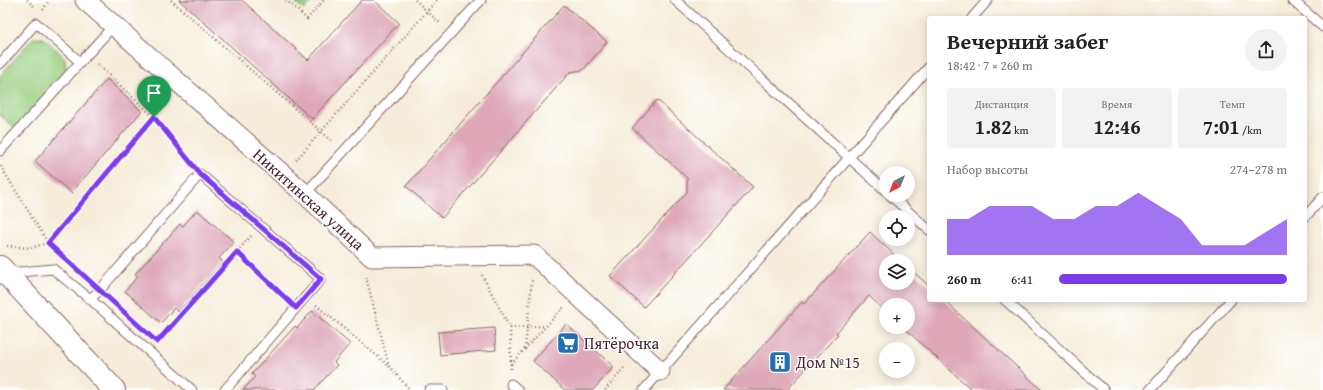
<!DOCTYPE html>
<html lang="ru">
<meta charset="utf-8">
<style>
body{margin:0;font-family:"Gentium Book Plus",serif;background:#f2f2f2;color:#222;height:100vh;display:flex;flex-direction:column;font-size:15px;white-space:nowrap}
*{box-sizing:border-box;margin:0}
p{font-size:13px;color:#767676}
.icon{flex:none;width:22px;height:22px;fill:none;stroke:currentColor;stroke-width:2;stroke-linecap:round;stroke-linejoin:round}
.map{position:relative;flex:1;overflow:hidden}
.panel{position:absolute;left:927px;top:16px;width:380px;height:286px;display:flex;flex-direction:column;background:#fff;border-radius:4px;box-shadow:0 2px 10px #0003}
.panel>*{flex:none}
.needle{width:26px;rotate:222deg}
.buttons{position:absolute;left:879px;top:166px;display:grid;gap:8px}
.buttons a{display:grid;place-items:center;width:36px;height:36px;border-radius:50%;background:#fff;box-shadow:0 2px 10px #0003;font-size:20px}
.pin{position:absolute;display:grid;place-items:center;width:34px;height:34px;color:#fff;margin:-41px -17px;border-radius:50% 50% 50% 0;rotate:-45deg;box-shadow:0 0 4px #0007}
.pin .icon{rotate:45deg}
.round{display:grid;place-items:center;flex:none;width:42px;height:42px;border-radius:21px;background:#f2f2f2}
.summary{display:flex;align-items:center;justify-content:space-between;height:68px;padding:0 20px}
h1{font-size:22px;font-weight:800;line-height:30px}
.stats{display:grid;grid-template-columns:repeat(3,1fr);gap:6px;height:68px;padding:4px 20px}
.stats div{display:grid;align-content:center;border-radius:4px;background:#f2f2f2;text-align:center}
.stats b{font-size:20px;font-weight:800}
.stats small{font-size:11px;font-weight:400}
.stats p{font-size:11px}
.chart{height:112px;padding:8px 20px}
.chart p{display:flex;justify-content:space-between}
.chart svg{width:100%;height:72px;margin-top:4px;fill:#7c3aed;opacity:.7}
ul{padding:0 20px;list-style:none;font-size:13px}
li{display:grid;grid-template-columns:64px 48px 1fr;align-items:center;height:30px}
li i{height:10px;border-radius:5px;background:#7c3aed}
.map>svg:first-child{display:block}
.green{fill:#97ce80;stroke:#707656}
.building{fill:#dea8b9}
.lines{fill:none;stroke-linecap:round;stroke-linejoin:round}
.lane-casing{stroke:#866768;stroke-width:11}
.street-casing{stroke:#866768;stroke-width:21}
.secondary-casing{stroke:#866768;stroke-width:24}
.path{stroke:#866768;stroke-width:2.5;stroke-dasharray:1 3;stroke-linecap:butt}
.lane{stroke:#fff;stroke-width:9}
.street{stroke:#fff;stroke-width:19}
.secondary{stroke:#fff;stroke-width:22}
.route-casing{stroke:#fff;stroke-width:8}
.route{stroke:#7c3aed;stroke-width:5}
.labels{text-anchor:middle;stroke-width:3;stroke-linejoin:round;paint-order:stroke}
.street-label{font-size:16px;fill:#4a1f2b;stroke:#fff}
.poi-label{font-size:16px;fill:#4a1f2b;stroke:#fff;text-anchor:start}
</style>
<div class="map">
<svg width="1323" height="390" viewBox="0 0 1323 390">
<rect width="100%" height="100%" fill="#fff"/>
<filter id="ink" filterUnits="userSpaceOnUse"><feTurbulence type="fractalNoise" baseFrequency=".025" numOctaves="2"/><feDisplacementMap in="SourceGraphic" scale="8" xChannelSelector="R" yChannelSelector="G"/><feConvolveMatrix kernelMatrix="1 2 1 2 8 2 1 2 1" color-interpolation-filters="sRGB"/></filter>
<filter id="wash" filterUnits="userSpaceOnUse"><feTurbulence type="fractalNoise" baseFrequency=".012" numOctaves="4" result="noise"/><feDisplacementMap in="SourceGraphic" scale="16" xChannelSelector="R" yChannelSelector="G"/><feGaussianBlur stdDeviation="0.9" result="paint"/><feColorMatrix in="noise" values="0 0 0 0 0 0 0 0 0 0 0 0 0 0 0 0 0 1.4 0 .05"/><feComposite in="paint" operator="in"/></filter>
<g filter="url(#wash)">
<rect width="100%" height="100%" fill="#f5edd9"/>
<path class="green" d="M 293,0 L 313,0 L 304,10 Z
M 33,38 L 44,38 L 65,58 L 66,70 L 15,128 L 0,115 L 0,76 Z"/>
<g id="blocks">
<path class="building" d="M 179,0 L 242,0 L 308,60 L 362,0 L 374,0 L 399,23 L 312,119 Z
M 564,5 L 607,42 L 583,70 L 570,72 L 442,218 L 406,186 Z
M 107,79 L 142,111 L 71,193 L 35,161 Z
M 657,100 L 753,187 L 644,307 L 610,276 L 687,192 L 687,178 L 632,128 Z
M 197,210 L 234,242 L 219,258 L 223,262 L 178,312 L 174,308 L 161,323 L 125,291 L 138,276 L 135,274 L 180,224 L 183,226 Z
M 870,232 L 901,261 L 886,261 L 886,283 L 908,283 L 908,267 L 929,286 L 929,300 L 944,300 L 1042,390 L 972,390 L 903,327 L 908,327 L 908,305 L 886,305 L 886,312 L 869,296 L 836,333 L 838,334 L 787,390 L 723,390 L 802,302 L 804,304 Z
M 312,311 L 350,344 L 334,362 L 337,365 L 314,390 L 243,390 L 255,377 L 252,374 L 295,326 L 297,328 Z
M 566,324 L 614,367 L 593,390 L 565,390 L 533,361 Z
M 494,328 L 496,350 L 440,355 L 438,332 Z"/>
</g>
</g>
<g filter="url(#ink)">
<use href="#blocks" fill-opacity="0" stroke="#866768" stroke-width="1"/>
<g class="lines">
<g class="lane-casing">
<path id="lane" d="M 675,0 L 886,191
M 1292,0 L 1323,27
M 972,18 L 988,0
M 0,64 L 36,23 L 80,62
M 0,151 L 114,25
M 305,194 L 481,0
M 890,195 L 929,230
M 1305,217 L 1323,197
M 9,273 L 53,269 L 90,299 L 192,390
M 90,299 L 100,290 L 200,174 L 321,279 L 225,390
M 1005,300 L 1104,390
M 511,384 L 518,390
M 429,390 L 443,390
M 644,390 L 929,67
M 1150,390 L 1231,300"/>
</g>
<g class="street-casing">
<path id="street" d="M 85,0 L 305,194 L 372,257 L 534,255 L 660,371"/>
</g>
<g class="secondary-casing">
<path id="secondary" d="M 0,267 L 114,390"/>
</g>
<path class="path" d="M 27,0 L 36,8
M 171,0 L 333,142
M 286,0 L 307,19 L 324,0
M 415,0 L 440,23
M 43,10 L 49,0
M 97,64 L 154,117 L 191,163
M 296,160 L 437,0
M 1,166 L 1,167 L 48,243 L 63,257
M 7,246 L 30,248 L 48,243 L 168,101
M 237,252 L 286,298
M 482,275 L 510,328 L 511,369
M 366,277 L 389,366 L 410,390
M 316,305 L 389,366
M 510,328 L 546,326
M 157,341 L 251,236
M 525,349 L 532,280
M 511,364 L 564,307
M 605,390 L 626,366"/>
<use href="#lane" class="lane"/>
<use href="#street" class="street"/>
<use href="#secondary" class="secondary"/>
</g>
</g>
<g class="lines" filter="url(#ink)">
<g class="route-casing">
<path id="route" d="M 154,117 L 200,174 L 321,279 L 296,308 L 237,252 L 157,342 L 48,243 Z"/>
</g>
<use href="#route" class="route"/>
</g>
<defs>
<g id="supermarket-square" transform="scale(1.15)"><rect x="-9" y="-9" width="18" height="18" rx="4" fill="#1f6fb2" stroke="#fff"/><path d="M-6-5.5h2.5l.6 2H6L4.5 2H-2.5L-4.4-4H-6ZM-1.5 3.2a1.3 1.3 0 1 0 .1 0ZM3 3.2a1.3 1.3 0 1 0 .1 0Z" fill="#fff"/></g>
<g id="building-square" transform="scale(1.15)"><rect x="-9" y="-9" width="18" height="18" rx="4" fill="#1f6fb2" stroke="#fff"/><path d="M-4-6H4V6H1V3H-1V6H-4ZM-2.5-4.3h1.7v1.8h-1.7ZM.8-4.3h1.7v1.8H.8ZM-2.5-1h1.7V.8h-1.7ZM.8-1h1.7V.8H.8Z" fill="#fff"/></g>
</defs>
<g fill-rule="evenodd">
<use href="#supermarket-square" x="568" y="343"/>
<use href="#building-square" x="780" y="362"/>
</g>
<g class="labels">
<g class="street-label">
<text transform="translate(309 199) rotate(42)" y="6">Никитинская улица</text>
</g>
<g class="poi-label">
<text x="584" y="349">Пятёрочка</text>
<text x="796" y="368">Дом №15</text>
</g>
</g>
</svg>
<div class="buttons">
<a><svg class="needle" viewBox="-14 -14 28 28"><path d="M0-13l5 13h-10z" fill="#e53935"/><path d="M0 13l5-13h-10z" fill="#767676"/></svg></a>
<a><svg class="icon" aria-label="locate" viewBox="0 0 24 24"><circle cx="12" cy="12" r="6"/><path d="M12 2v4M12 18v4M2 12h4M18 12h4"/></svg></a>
<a><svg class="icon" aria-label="layers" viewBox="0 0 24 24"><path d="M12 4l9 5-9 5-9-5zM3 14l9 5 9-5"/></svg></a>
<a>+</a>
<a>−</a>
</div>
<div class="pin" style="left:154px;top:117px;background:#1e9e55"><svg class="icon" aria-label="arrive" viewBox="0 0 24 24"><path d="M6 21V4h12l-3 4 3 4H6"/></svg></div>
<section class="panel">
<div class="summary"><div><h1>Вечерний забег</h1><p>18:42 · 7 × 260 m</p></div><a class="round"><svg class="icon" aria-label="share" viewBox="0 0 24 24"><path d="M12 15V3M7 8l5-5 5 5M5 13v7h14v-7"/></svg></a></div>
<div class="stats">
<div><p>Дистанция</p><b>1.82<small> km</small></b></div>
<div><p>Время</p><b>12:46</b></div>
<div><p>Темп</p><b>7:01<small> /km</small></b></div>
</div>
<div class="chart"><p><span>Набор высоты</span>274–278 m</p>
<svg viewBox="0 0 160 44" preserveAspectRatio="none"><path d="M0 44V22L10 22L20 14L30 14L40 14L50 22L60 22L70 14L80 14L90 6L100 14L110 22L120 38L130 38L140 38L150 30L160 22V44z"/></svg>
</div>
<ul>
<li><b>260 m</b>6:41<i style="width:100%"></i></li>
</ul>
</section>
</div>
